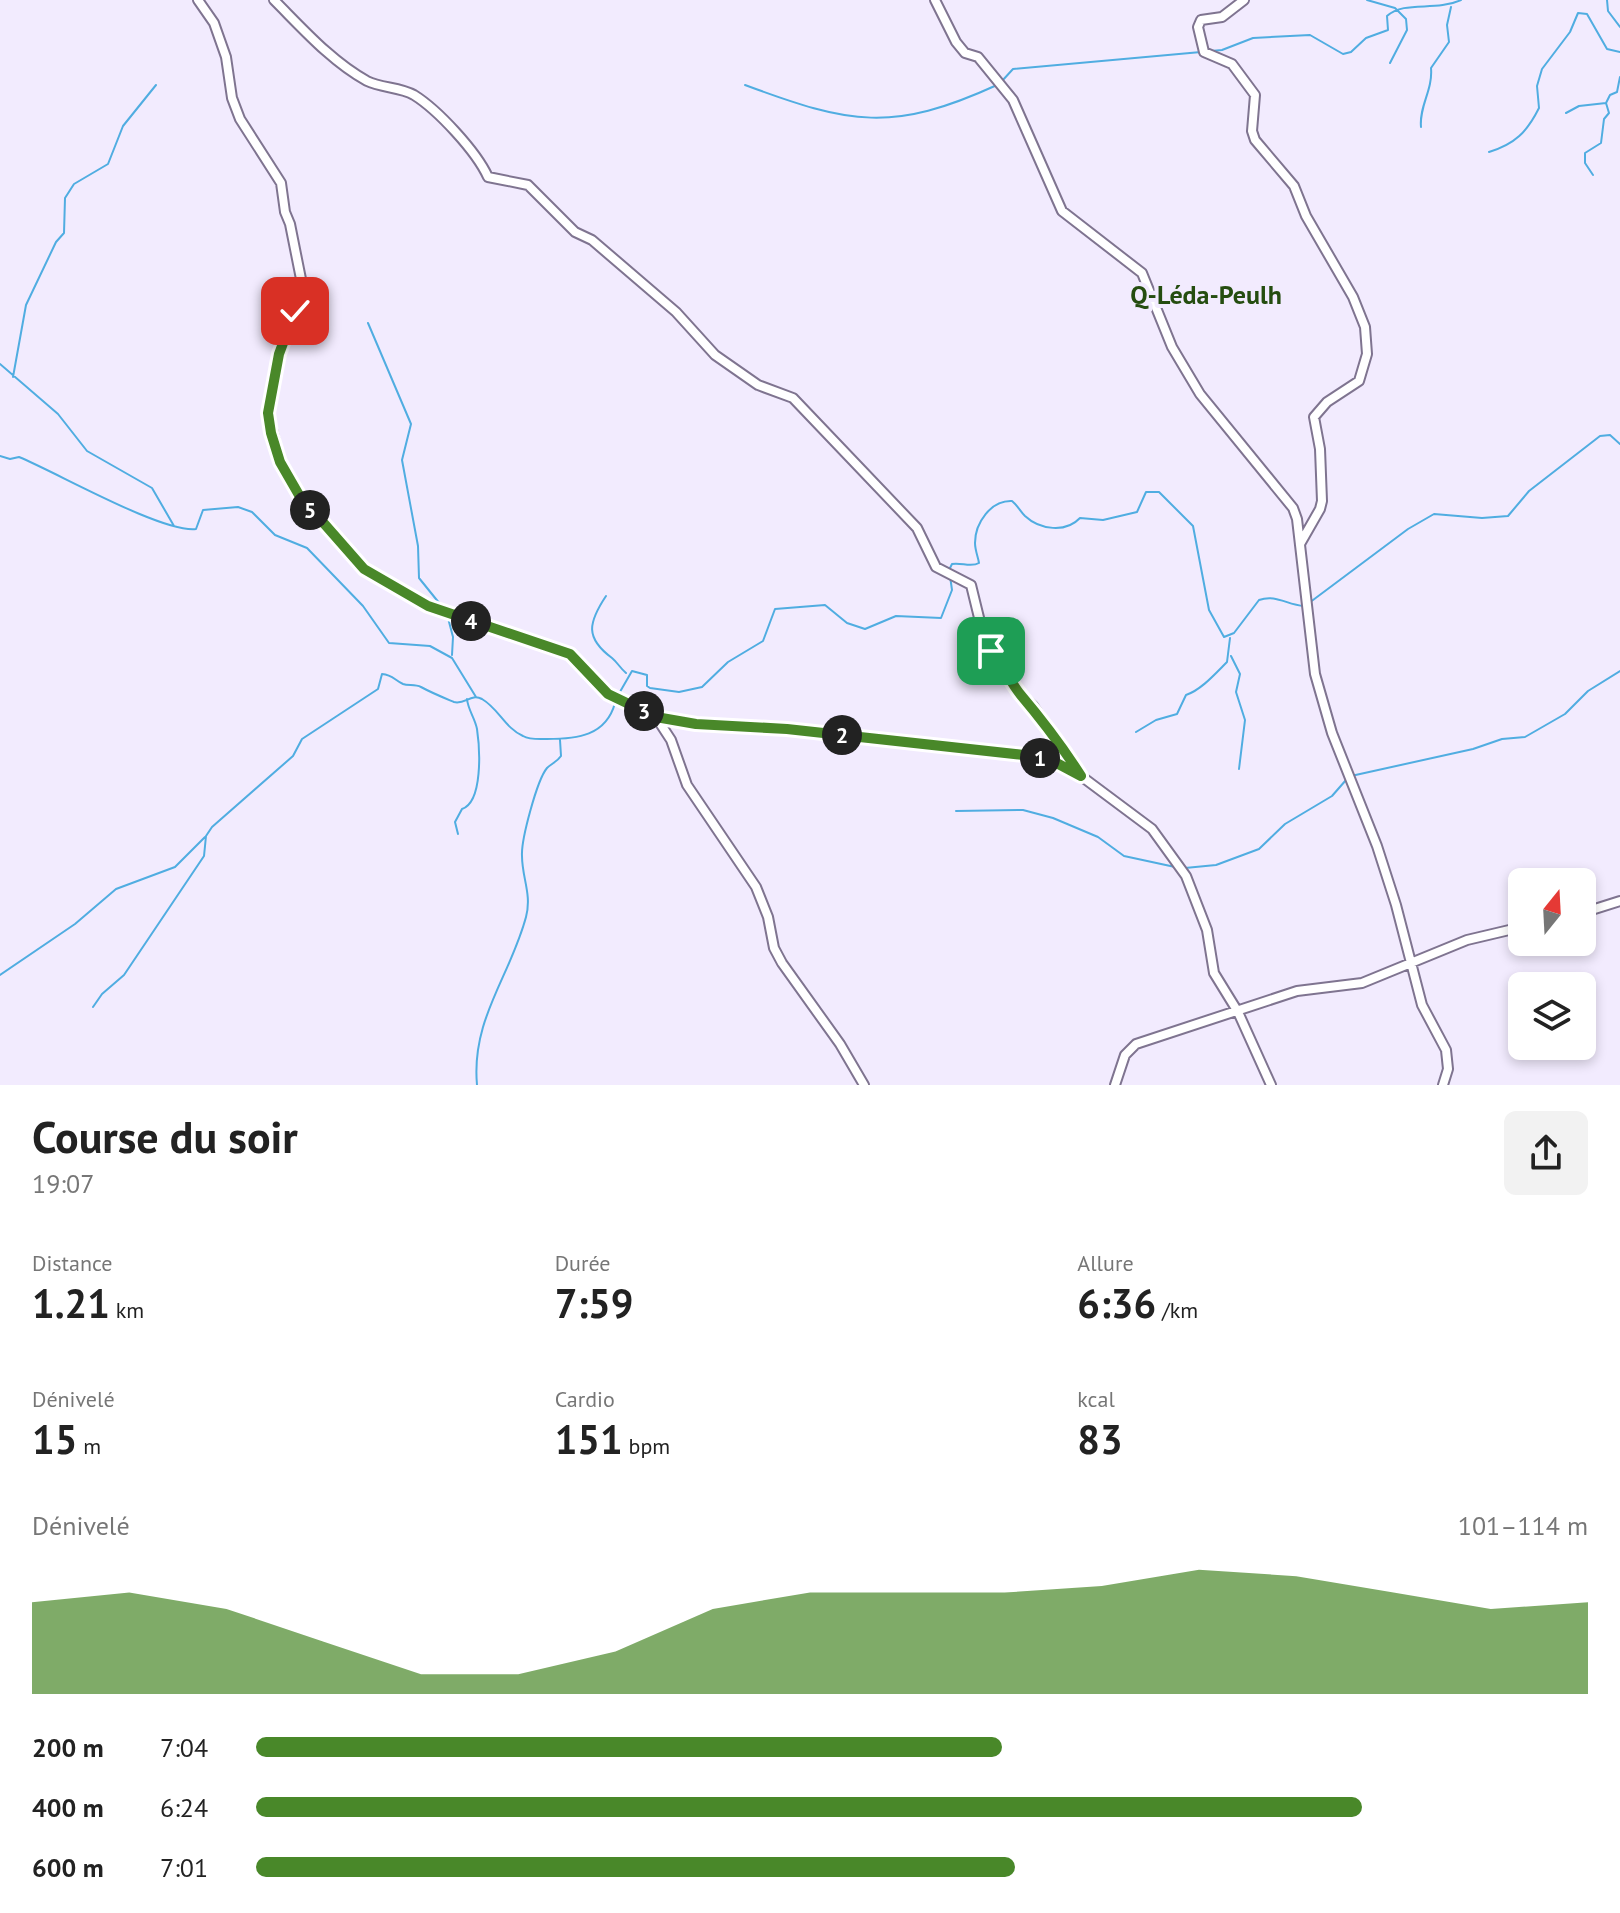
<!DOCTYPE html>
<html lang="fr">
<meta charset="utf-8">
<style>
body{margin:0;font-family:"PT Sans",sans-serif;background:#f2f2f2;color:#222;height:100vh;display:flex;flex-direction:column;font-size:30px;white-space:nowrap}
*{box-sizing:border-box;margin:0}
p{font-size:26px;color:#767676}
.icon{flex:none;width:44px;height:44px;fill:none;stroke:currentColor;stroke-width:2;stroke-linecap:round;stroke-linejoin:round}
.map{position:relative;height:1085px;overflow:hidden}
.sheet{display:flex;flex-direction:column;background:#fff;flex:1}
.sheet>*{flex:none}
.needle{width:52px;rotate:18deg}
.controls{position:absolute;left:1508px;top:868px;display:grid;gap:16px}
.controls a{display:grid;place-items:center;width:88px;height:88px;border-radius:12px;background:#fff;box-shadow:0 4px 12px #0003;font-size:40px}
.pin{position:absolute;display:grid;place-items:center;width:68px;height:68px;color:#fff;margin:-34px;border-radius:16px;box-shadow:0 4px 12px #0006}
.km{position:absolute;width:40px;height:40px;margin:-20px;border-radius:50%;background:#222;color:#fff;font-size:22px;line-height:40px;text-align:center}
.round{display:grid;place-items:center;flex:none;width:84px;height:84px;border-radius:12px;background:#f2f2f2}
.overview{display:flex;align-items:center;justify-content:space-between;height:136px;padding:0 32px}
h1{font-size:44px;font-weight:700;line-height:60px}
.stats{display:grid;grid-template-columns:repeat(3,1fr);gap:12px;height:136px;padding:8px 32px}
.stats div{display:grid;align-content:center}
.stats b{font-size:40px;font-weight:700}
.stats small{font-size:22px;font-weight:400}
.stats p{font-size:22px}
.chart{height:224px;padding:16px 32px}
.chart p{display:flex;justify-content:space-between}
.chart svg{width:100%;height:144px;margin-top:8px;fill:#498829;opacity:.7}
ul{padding:0 32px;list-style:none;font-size:26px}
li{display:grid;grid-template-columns:128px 96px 1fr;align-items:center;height:60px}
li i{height:20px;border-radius:10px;background:#498829}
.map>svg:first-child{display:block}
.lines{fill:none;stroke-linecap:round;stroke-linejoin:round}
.stream{stroke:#50ade1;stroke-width:2}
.minor-casing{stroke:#7f7490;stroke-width:12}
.minor{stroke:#fff;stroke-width:8}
.route-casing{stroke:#fff;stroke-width:16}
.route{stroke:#498829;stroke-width:10}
.labels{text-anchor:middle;stroke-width:8;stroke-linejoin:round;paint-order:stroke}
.quarter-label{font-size:26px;font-weight:bold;fill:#254d10;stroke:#f2ebfe}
</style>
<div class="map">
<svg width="1620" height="1085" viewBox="0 0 1620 1085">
<rect width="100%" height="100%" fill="#f2ebfe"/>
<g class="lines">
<path class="stream" d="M 1367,0 L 1395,8 L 1406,19 L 1407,30 L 1390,63
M 1607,0 L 1608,11 L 1620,27
M 1211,51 L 1222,50 L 1253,38 L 1310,35 L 1343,54 L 1351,52 L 1366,38 L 1388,30 L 1387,16 C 1405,0 1435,12 1461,0
M 1002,81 L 1013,69 L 1201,52
M 745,85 C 850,124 892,133 997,85
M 1566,113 L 1579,106 L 1606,103
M 1421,127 C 1419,106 1433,90 1431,68 L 1449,42 L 1447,25 L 1451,7
M 1489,152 C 1515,144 1527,132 1539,108 L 1537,86 L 1542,69 L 1570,32 L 1578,13 L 1587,14 L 1607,49 L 1620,52
M 1593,175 L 1585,163 L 1585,153 L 1601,143 L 1604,119 L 1609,113 L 1606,103 L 1610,95 L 1617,92 L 1620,77
M 368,323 L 411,424 L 402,460 L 418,546 L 419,578 L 444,609
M 0,364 L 58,414 L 87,451 L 152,488 L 174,526
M 13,377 L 26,305 L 56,242 L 64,233 L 65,198 L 74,184 L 108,164 L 123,126 L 156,85
M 0,456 L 10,459 L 19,457 C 58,473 162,533 196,529 L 203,510 L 238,507 L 252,512 L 275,535 L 307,548 L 363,606 L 389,643 L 430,646 L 452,658 L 476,697
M 949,570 L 952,564 C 961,562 971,568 979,563 C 978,557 975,550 975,543 C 975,523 991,500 1012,501 C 1018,506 1020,511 1025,516 C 1040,530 1066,533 1080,518 L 1103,520 L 1137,512 L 1146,492 L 1159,492 L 1193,526 L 1209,610 L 1224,637 L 1234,633 L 1259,600 C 1276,594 1287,605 1304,606
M 606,596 C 588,623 585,638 612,658 C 618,663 620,668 626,673
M 1309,603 L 1408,529 L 1434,514 L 1482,518 L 1508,516 L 1529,491 L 1600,436 L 1610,435 L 1620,444
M 448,618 L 453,637 L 452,655
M 1231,656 L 1240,674 L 1236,692 L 1245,720 L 1239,769
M 617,697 L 632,671 L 647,675 L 647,686 L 650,688 L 679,692 L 702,687 L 728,662 L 763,641 L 775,609 L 825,605 L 847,623 L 865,629 L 896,616 L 941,618 L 952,590 L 950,576
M 1136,732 L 1156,720 L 1177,714 L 1186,695 C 1201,690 1215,674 1227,662 L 1230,638
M 1351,776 L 1473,749 L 1502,739 L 1525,737 L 1565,714 L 1588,691 L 1620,671
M 956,811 L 1023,810 L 1053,818 L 1098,837 L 1124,856 L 1175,867
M 458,834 L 455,822 L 462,809 C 483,802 480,749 477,729 C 475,718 468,710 467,699
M 1185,868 L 1216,865 L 1259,849 L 1285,824 L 1332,796 L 1346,780
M 0,975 L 75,924 L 116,889 L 175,867 L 205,837
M 93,1007 L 102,994 L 124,975 L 204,856 L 206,836 L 212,827 L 293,756 L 302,739 L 378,689 L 382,674 C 393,675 394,680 403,684 C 408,686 415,684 421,687 C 432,693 442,697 454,702 C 465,705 471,693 482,699 C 499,709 505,728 523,736 C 530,740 539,739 547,739 C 577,739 606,736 615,703
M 477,1085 C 471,1019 510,977 526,917 C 532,894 522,878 522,856 C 521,840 537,780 547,768 C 552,763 557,762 561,756 L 560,740"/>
<g class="minor-casing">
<path id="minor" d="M 198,0 L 214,23 L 226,57 L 232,98 L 240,119 L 281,183 L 285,212 L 290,224 L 302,284 L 279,354 L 268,413 L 280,462 L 299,495 L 364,569 L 428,606 L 570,654 L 608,694 L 656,717 L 671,740 L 687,785 L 756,887 L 768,917 L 774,948 L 782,963 L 840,1044 L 864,1085
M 274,0 C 302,28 332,62 367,81 C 381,88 400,87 414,95 C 438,110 476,151 488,177 L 528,185 L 575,232 L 592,240 L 676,312 L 715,355 L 758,385 L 793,398 L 917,528 L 936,567 L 971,585 L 983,634 L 1019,693 L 1033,706 L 1081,776 L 1152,829 L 1186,876 L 1207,930 L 1214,973 L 1238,1012 L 1271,1085
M 935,0 L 956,42 L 965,53 L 978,57 L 1013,100 L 1062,211 L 1142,273 L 1172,347 L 1200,394 L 1293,508 L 1297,519 L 1315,674 L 1332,733 L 1377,846 L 1396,905 L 1422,1005 L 1446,1050 L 1448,1069 L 1443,1085
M 1244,0 L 1222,17 L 1201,20 L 1198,27 L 1204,52 L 1232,64 L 1255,95 L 1252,131 L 1255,140 L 1294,186 L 1306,216 L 1353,297 L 1365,327 L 1367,354 L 1359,381 L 1327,402 L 1314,417 L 1320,449 L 1322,501 L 1320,509 L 1300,544
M 656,717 L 696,724 L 787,729 L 1033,756 L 1051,760 L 1080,776
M 1582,913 L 1620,901
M 1115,1085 L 1125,1055 L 1136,1044 L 1297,991 L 1362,983 L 1467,940 L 1522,927"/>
</g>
<use href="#minor" class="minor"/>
</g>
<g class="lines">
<g class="route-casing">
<path id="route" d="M 295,311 L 279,354 L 268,413 L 271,433 L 280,462 L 299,495 L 364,569 L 428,606 L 570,654 L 608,694 L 656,717 L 696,724 L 787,729 L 1033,756 L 1051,760 L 1081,776 C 1062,746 1042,720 1020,694 C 1009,680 1003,665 991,651"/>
</g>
<use href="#route" class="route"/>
</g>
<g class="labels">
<g class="quarter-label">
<text x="1206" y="304">Q-Léda-Peulh</text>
</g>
</g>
</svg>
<div class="controls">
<a><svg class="needle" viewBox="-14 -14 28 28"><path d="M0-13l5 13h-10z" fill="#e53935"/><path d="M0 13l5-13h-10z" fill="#767676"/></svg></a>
<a><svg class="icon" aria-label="layers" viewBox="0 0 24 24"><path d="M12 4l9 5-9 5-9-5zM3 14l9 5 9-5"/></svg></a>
</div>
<div class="pin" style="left:991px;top:651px;background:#1e9e55"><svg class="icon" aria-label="arrive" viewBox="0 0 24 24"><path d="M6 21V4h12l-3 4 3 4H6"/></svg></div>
<div class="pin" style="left:295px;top:311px;background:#d93025"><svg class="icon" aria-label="check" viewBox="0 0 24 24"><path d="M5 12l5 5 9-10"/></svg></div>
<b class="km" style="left:1040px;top:758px">1</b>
<b class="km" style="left:842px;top:735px">2</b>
<b class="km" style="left:644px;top:711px">3</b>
<b class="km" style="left:471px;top:621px">4</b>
<b class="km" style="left:310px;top:510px">5</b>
</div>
<section class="sheet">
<div class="overview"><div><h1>Course du soir</h1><p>19:07</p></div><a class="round"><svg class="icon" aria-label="share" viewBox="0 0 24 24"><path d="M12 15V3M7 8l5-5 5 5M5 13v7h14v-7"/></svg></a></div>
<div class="stats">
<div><p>Distance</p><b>1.21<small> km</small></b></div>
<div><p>Durée</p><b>7:59</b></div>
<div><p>Allure</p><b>6:36<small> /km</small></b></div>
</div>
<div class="stats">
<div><p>Dénivelé</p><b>15<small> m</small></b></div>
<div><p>Cardio</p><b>151<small> bpm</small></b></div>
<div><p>kcal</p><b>83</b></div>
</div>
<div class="chart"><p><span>Dénivelé</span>101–114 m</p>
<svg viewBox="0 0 160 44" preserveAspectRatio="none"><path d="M0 44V16L10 13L20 18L30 28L40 38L50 38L60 31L70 18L80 13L90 13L100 13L110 11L120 6L130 8L140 13L150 18L160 16V44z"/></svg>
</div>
<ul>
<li><b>200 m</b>7:04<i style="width:56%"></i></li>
<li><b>400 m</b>6:24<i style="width:83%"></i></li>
<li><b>600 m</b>7:01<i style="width:57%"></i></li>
</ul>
</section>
